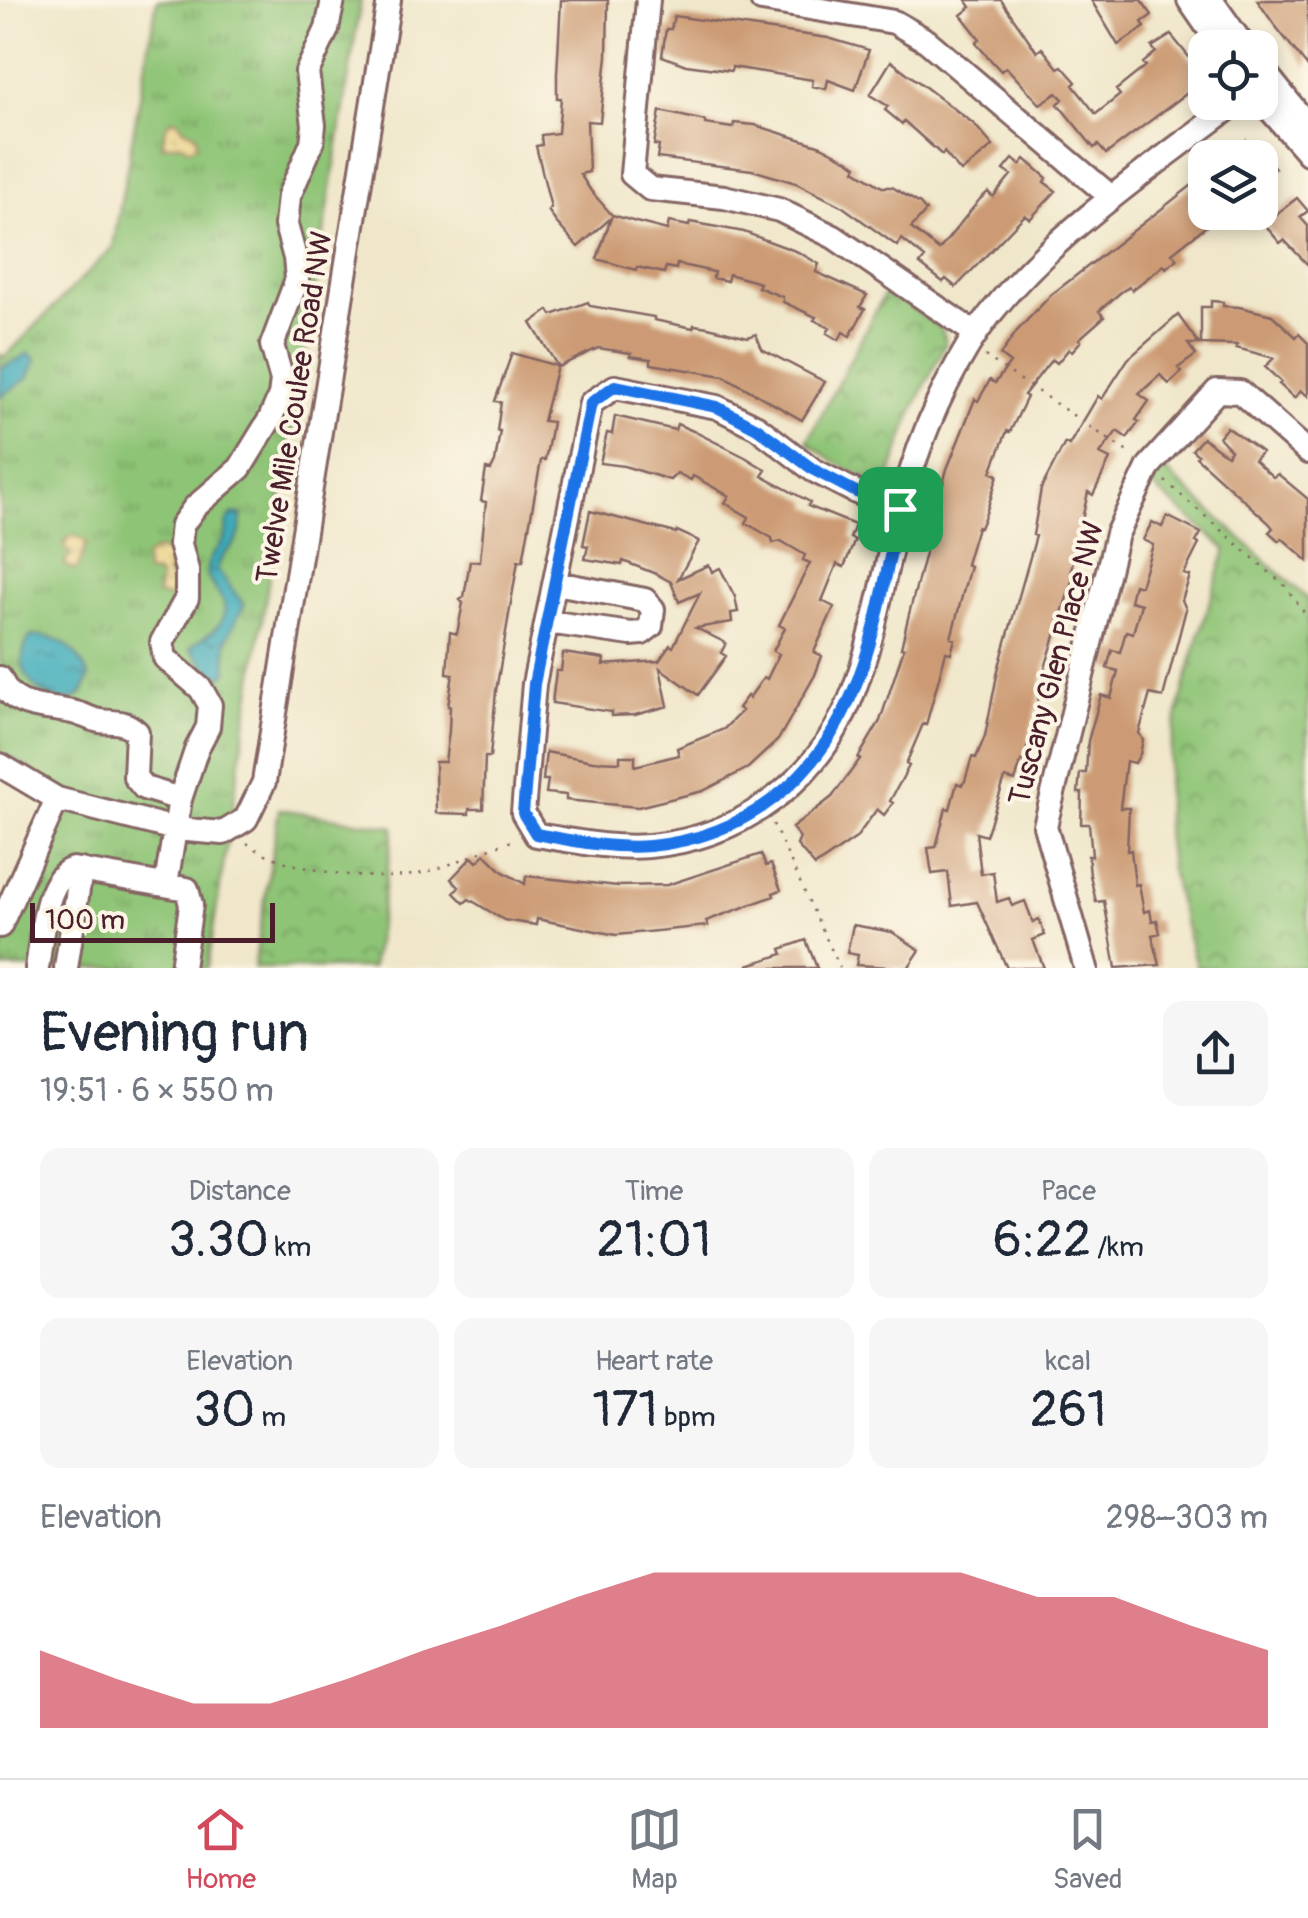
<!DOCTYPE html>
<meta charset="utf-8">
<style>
body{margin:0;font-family:Pangolin,sans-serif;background:#f6f6f7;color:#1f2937;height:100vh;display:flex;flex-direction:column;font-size:38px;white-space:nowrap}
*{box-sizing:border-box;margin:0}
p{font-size:32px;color:#747a83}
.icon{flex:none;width:55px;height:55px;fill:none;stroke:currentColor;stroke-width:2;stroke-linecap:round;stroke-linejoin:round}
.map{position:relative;height:968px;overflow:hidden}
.drawer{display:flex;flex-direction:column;background:#fff;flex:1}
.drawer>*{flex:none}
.fabs{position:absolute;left:1188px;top:30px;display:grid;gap:20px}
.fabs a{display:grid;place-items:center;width:90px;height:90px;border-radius:20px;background:#fff;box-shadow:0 5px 15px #0003;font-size:50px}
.scale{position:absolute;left:30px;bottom:25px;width:245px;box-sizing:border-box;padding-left:10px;border:5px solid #4a1f2b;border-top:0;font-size:28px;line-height:35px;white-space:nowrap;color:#4a1f2b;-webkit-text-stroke:8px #fcf5e5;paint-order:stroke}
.pin{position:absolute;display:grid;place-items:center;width:85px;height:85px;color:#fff;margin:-42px;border-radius:20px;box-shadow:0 5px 15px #0006}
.round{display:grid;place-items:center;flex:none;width:105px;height:105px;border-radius:20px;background:#f6f6f7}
.summary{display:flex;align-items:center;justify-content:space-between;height:170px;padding:0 40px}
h1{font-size:55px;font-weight:600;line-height:75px}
.figures{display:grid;grid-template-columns:repeat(3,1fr);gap:15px;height:170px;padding:10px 40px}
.figures div{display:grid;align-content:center;border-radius:20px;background:#f6f6f7;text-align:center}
.figures b{font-size:50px;font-weight:600}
.figures small{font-size:28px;font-weight:400}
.figures p{font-size:28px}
.chart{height:280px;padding:20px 40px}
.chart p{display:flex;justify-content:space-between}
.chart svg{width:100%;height:180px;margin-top:10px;fill:#d1495b;opacity:.7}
.menu{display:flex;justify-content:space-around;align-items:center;height:140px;border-top:2px solid #e0e1e3;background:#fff;font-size:28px;color:#747a83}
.menu a{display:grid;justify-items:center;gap:5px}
.menu .on{color:#d1495b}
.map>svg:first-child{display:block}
.grass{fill:url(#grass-tufts);stroke:#6c7250;stroke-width:2.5}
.sand{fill:url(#sand-dots);stroke:#9c7c64;stroke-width:2.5}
.park{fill:url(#park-crowns);stroke:#6c7250;stroke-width:2.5}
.water{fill:url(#water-ripples);stroke:#426472;stroke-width:2.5}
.building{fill:#cc9b75}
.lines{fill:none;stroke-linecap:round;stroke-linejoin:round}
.minor-casing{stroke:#846563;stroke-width:28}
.path{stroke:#846563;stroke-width:2.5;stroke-dasharray:2.5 8;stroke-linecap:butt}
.minor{stroke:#fff;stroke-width:22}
.route-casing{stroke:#fff;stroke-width:20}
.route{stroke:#1a73e8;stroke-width:12}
.labels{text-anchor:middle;stroke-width:8;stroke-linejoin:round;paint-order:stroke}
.street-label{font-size:30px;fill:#4a1f2b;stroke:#fcf5e5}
</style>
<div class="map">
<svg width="1308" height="968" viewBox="0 0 1308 968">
<defs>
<pattern id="grass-tufts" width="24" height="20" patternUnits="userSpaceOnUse" patternTransform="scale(2.5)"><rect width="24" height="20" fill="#8ec476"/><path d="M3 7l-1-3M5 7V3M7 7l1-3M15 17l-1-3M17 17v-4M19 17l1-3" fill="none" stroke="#769f61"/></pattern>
<pattern id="sand-dots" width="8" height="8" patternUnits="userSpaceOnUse" patternTransform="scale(2.5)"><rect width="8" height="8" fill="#eeda9e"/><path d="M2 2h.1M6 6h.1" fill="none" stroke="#cebb88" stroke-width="1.8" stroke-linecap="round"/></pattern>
<pattern id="park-crowns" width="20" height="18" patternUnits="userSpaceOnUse" patternTransform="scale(2.5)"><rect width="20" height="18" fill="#8ec476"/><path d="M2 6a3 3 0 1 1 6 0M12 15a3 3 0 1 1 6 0" fill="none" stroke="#769f61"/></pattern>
<pattern id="water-ripples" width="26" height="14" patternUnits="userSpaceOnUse" patternTransform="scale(2.5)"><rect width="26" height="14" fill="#3baab9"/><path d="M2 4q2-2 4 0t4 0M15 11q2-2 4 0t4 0" fill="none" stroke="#348a97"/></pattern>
</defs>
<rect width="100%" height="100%" fill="#fcf5e5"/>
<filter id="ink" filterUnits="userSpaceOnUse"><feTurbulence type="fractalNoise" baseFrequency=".01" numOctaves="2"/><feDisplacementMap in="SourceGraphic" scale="20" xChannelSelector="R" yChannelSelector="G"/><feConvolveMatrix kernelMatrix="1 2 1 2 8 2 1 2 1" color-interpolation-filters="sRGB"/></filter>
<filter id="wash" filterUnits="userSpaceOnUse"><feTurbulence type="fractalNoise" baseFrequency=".0048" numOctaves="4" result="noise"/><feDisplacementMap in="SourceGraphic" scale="40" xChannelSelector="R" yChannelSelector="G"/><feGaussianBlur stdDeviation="2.25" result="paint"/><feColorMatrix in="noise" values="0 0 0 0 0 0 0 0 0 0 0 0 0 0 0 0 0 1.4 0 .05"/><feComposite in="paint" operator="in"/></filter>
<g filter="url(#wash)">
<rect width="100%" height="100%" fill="#f0e7cb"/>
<path class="grass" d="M 157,0 L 361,0 L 207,968 L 0,968 L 0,954 L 70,793 L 0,752 L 0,355 L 6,356 L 113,247 Z"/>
<path class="sand" d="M 171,120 L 178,120 L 183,128 L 196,134 L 197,145 L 188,149 L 180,143 L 162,146 L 166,126 Z
M 74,535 L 87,542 L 79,566 L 74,570 L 64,564 L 71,554 L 64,547 L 64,542 Z
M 156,550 L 171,553 C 175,562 173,567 167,573 L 174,587 L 170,598 L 157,595 L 160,579 L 157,574 L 146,573 L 145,558 Z"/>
<path class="park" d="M 886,291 L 941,328 L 946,343 L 913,410 L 891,474 L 871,480 L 838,464 L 807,442 Z
M 1163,468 L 1308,599 L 1308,968 L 1197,968 C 1184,921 1168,875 1166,826 C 1162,732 1200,637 1226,549 L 1150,484 Z
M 279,809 L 394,827 L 372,968 L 254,968 Z"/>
<path class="water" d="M 29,353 L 36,360 L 28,378 L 0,397 L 0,369 Z
M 241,514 C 242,553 226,541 217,569 L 244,605 L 226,640 L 227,671 L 222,676 L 212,672 L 190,649 C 197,638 212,636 220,623 C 235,597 209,592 207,573 C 205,551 231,545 226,523 L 232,515 Z
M 31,636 C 63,636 77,649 89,677 C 88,680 85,690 83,692 C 63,718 0,678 31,636 Z"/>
<g id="blocks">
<path class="building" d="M 561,0 L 608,0 L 607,56 L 600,122 L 587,121 L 589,172 L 580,174 L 591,191 L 612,215 L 636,222 L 667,230 L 669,222 L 689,226 L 690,222 L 744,232 L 798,252 L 819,264 L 816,272 L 867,295 L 860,307 L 865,309 L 850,336 L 843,332 L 839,340 L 827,333 L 830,328 L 814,320 L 816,317 L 783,302 L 783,297 L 758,287 L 760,283 L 729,274 L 727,281 L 713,278 L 714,272 L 677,264 L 676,269 L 666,267 L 664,273 L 637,267 L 636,270 L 597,259 L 611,218 L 578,247 L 555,221 L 548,210 L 551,208 L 536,146 L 542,145 L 541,135 L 558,133 L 561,98 L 557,98 L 557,74 Z
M 966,0 L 1001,0 L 1037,52 L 1042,48 L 1058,68 L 1062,66 L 1068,73 L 1076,82 L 1073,85 L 1096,114 L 1120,95 L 1116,90 L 1146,66 L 1143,63 L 1156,52 L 1152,47 L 1171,35 L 1198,68 L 1194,71 L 1202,82 L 1106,154 L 1098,145 L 1094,148 L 1058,104 L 1063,99 L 1057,93 L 1040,104 L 1006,67 L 1001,71 L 987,56 L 976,43 L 980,39 L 961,15 L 971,7 Z
M 1091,0 L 1141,0 L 1152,15 L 1142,22 L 1145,27 L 1118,45 Z
M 1257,0 L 1308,0 L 1308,67 L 1273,23 Z
M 674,16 L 828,38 L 869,50 L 855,90 L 828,80 L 826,89 L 812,86 L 813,80 L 732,67 L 731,71 L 686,65 L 662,56 L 666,29 L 671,29 Z
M 891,61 L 974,124 L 993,146 L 961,172 L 944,152 L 942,155 L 904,121 L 902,124 L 885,110 L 888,106 L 870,95 Z
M 660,111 L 705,121 L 705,124 L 733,128 L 734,123 L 755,125 L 821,146 L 850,161 L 857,166 L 855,170 L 882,187 L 892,187 L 920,204 L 926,211 L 911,228 L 939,250 L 980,199 L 988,192 L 993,197 L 1011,175 L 1004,170 L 1013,159 L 1020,165 L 1025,159 L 1047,178 L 1044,182 L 1056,191 L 1030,219 L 1025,215 L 956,287 L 946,279 L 943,282 L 920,264 L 925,258 L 902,239 L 897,246 L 843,207 L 796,183 L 752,170 L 657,158 L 659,146 L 654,145 Z
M 1246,140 L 1260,158 L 1224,158 Z
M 1260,149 L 1275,168 L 1260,180 Z
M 1205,175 L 1205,212 L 1224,212 L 1172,253 L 1177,259 L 1166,268 L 1164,265 L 1132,290 L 1129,287 L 1121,292 L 1099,311 L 1104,317 L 1079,339 L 1081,341 L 1072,351 L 1069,349 L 1057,363 L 1052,359 L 1024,395 L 1027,397 L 1010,432 L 1007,431 L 991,472 L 998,475 L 986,513 L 980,528 L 977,527 L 966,564 L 970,566 L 951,638 L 955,639 L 951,653 L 946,652 L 926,725 L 923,724 L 906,764 L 909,766 L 890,801 L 893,803 L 884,815 L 877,809 L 856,838 L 815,866 L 797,845 L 800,838 L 792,828 L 832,797 L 860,759 L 858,758 L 880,721 L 904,648 L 901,648 L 908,618 L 947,469 L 975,399 L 978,401 L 990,380 L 995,383 L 1010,363 L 1000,355 L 1017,331 L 1051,295 Z
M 1297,198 L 1308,211 L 1300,217 L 1308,226 L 1308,265 L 1284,240 L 1280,243 L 1264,224 Z
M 1211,301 L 1223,302 L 1223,306 L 1239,307 L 1272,315 L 1296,337 L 1299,334 L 1308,343 L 1308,396 L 1301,391 L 1294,398 L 1279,384 L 1281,382 L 1265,367 L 1274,358 L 1236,348 L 1237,345 L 1201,344 L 1201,307 L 1211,307 Z
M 588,302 L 590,306 L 654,317 L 654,320 L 693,328 L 694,325 L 708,327 L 748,337 L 756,334 L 762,349 L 825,382 L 802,420 L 724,376 L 651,364 L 651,359 L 630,356 L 631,353 L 598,348 L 558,367 L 531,323 L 549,310 L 552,315 Z
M 1178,315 L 1199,344 L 1188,344 L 1196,355 L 1178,368 L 1182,372 L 1169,384 L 1160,375 L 1139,394 L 1149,401 L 1136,420 L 1139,422 L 1127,438 L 1117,431 L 1100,454 L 1110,459 L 1093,495 L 1088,492 L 1071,570 L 1075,571 L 1046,665 L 1024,761 L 1021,761 L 1015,781 L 1005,778 L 986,836 L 976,833 L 981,874 L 993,872 L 997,902 L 1009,898 L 1012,906 L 1025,901 L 1033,922 L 1039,919 L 1045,935 L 1033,940 L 1044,968 L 1007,968 L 977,902 L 952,906 L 948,872 L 932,874 L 928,848 L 936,847 L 946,808 L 950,809 L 957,783 L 962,785 L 965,781 L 972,757 L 976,758 L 985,736 L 998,670 L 1036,536 L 1033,535 L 1041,489 L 1065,443 L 1069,445 L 1098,396 L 1102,399 L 1128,359 Z
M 512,353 L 557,366 L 543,421 L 552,422 L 549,440 L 545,460 L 541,460 L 523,561 L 518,561 L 496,691 L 490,757 L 485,757 L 483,809 L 469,809 L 469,814 L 436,813 L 435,762 L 445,762 L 449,731 L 450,706 L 448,706 L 453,674 L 447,673 L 450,632 L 457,634 L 463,603 L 460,600 L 464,597 L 470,561 L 480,561 L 486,502 L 481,501 L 486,469 L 491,470 L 495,462 L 500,431 L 497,431 L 501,402 L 495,401 Z
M 615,416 L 675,430 L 677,424 L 693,431 L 745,457 L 766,470 L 762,476 L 810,502 L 808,506 L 855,525 L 850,538 L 855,540 L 844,567 L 837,564 L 822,601 L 834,607 L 814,652 L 822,656 L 815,675 L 778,740 L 748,768 L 703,791 L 638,807 L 566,800 L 566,795 L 546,793 L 548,780 L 543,780 L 546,752 L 593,761 L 620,762 L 620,756 L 635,756 L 635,766 L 679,755 L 677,748 L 724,729 L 742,711 L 738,708 L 747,696 L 749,698 L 764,677 L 767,679 L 779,654 L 773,651 L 785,628 L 779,625 L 810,563 L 803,560 L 805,555 L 781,541 L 773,543 L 772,538 L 746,523 L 749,517 L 725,503 L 729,496 L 693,476 L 691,480 L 677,473 L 670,480 L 624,466 L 600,463 L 607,433 L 612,434 Z
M 1227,427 L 1262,452 L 1254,460 L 1273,477 L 1278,474 L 1308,499 L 1308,561 L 1282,538 L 1279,541 L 1269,532 L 1273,528 L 1269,523 L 1196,457 L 1198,455 L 1192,450 L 1203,438 L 1227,455 L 1231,450 L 1219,437 Z
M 590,511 L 676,533 L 677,531 L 699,541 L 678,579 L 709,565 L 712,572 L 720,568 L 735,597 L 738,612 L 731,613 L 732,622 L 696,628 L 726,643 L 721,653 L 726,656 L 698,695 L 660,668 L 668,706 L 635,715 L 611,716 L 611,712 L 552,703 L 556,671 L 561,671 L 563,653 L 604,659 L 603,665 L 659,661 L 670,645 L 673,647 L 700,593 L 679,602 L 671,582 L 656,574 L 623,561 L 622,565 L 585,559 L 588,546 L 583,545 Z
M 1167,516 L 1201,533 L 1196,542 L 1199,544 L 1184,574 L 1190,576 L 1182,600 L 1186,609 L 1163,697 L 1150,694 L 1139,733 L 1143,740 L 1140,754 L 1135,763 L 1126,761 L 1120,808 L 1129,808 L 1127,851 L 1131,850 L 1135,885 L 1139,884 L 1144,912 L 1150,910 L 1152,921 L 1157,920 L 1160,933 L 1152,935 L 1160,965 L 1116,968 L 1104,901 L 1096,902 L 1090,875 L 1088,856 L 1092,856 L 1089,824 L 1081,824 L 1082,793 L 1078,793 L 1080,773 L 1086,773 L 1088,741 L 1101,695 L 1111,698 L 1118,671 L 1107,668 L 1112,650 L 1120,652 L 1126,631 L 1133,633 L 1141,604 L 1130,601 L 1134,584 L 1140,586 L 1153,545 L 1143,540 L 1152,522 L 1162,527 Z
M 485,854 L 502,871 L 525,884 L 526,876 L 618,886 L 667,885 L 761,854 L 766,866 L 771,864 L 781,890 L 773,893 L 774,896 L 706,921 L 708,926 L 616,935 L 537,919 L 536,925 L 504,920 L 469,899 L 464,903 L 454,893 L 459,887 L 451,879 L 472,857 L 477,862 Z
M 853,925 L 892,932 L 920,950 L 908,968 L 856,965 L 858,955 L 847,953 Z
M 806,940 L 817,968 L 748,968 L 748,965 L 783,954 L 781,949 Z"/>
</g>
</g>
<g filter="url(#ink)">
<use href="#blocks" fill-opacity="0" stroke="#846563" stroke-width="2.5"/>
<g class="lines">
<g class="minor-casing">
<path id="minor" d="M 648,0 L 632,174 L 650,189 L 724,197 L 779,210 L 834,237 L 976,334
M 762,0 L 894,22 L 927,41 L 1111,197
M 1189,0 L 1222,48
M 1211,0 L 1245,48
M 1260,66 L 1308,126
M 1260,98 L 1308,153
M 900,509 L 856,492 L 813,470 L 757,427 L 717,407 L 615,387 L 591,403 L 534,684 L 523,813 L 536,835 C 573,841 611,849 649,846 C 743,838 821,779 854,690 C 875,633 884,572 899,514 C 914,455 937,397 968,346 C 1025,252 1150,169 1237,102
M 548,622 L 631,634 L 642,633 L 651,626 L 653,609 L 645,600 L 556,583
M 0,678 C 14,713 47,705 76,713 C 84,715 92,720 100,721 C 115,723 124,720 137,732 L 135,777 L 144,788 L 180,799
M 0,765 L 57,799 L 175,829 L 223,833 L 246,819 L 264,782 L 389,0
M 166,884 L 180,799 L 197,748 L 208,727 L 210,705 L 201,689 L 165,658 L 162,642 L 187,598 L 187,570 L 180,544 L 182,525 L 195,507 L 240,468 L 270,419 L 280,396 L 282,380 L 272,345 L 297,279 L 295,258 L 286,225 L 289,196 L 312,143 L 314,125 L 307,72 L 327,29 L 333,0
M 0,926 L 57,799
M 37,968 C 42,941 43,878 73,869 L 187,889 L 191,905 L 182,968
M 66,968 L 81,870
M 1086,968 L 1045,826 L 1117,534 L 1149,466 L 1217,391 L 1240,392 L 1308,452"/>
</g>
<path class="path" d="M 985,356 L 1132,455
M 1165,481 L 1285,586 L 1308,618
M 773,824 L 840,968
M 247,843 C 282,870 368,882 412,875 C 448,869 481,849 516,840"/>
<use href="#minor" class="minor"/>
</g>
</g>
<g class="lines" filter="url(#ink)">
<g class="route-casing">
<path id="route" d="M 615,386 L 717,407 L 757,428 L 814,470 L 856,492 L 900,509 C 886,570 877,637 852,694 C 815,781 745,837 650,846 C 612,849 573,841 536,834 L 523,813 L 534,684 L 591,403 Z"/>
</g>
<use href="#route" class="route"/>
</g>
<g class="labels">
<g class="street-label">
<text transform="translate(294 407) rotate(-81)" y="10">Twelve Mile Coulee Road NW</text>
<text transform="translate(1056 663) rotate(-75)" y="10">Tuscany Glen Place NW</text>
</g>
</g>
</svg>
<div class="fabs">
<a><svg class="icon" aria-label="locate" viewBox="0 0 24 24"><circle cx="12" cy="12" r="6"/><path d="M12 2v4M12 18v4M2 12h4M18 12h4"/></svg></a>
<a><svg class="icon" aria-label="layers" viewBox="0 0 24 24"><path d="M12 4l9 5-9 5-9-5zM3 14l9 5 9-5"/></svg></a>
</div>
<div class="scale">100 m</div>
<div class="pin" style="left:900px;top:509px;background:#1e9e55"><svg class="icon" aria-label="arrive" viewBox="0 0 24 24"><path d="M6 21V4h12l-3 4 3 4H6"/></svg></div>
</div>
<section class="drawer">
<div class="summary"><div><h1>Evening run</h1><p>19:51 · 6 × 550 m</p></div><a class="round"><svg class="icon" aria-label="share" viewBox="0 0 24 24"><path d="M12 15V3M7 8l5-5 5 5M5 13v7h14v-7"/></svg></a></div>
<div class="figures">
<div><p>Distance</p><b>3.30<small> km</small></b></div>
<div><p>Time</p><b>21:01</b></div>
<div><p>Pace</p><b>6:22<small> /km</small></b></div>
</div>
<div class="figures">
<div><p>Elevation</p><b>30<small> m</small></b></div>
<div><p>Heart rate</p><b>171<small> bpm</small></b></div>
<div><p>kcal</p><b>261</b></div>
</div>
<div class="chart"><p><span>Elevation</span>298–303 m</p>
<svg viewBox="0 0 160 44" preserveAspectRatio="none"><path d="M0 44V25L10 32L20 38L30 38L40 32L50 25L60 19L70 12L80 6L90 6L100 6L110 6L120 6L130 12L140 12L150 19L160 25V44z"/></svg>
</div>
</section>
<nav class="menu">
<a class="on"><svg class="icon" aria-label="home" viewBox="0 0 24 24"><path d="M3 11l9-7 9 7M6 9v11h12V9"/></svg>Home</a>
<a><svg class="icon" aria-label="map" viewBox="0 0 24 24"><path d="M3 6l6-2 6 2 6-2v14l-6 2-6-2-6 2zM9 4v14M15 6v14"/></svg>Map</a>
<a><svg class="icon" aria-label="saved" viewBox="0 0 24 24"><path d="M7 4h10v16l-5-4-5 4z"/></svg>Saved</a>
</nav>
